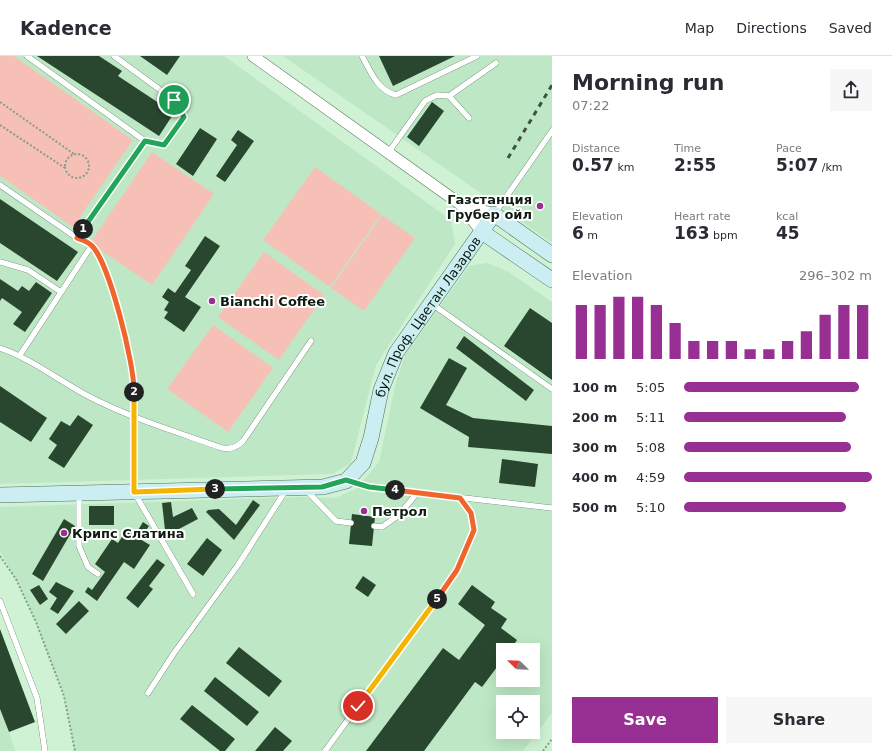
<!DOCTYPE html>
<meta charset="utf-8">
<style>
body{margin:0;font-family:"DejaVu Sans",sans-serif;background:#f7f7f7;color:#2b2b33;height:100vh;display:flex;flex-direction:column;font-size:15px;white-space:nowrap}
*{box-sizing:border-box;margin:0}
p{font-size:13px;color:#7c7c81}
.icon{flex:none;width:22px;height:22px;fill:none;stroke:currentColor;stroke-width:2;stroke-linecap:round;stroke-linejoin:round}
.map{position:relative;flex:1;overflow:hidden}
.drawer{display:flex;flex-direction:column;background:#fff;width:340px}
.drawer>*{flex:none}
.needle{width:26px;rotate:293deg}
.fabs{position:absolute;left:496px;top:587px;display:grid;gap:8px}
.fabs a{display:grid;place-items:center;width:44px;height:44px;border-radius:0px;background:#fff;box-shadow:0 4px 16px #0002;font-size:20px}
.pin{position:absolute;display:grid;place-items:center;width:34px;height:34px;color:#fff;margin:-17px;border:2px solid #fff;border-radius:50%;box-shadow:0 1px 4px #0007}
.km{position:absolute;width:20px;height:20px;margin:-10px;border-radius:50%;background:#222;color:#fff;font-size:11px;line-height:20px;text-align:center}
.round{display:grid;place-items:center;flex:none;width:42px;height:42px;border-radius:0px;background:#f7f7f7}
.summary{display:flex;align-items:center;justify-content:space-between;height:68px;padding:0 20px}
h1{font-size:22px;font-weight:700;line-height:30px}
.stats{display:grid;grid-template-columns:repeat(3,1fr);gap:6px;height:68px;padding:4px 20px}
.stats div{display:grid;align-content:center}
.stats b{font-size:17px;font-weight:700}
.stats small{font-size:11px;font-weight:400}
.stats p{font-size:11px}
.chart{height:112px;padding:8px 20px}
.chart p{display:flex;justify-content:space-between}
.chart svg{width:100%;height:72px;margin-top:4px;stroke:#983093;stroke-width:6}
.button{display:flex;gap:8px;margin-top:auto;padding:8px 20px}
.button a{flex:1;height:46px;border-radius:0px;background:#983093;color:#fff;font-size:16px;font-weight:700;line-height:46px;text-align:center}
.button a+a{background:#f7f7f7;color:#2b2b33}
ul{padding:0 20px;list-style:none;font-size:13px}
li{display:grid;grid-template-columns:64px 48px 1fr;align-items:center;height:30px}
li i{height:10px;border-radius:5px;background:#983093}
header{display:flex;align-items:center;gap:24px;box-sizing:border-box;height:56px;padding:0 20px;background:#fff;border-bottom:1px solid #e1e1e2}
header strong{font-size:19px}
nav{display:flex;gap:22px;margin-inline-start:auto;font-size:14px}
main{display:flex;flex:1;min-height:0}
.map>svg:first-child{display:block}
.built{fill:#bee8c5;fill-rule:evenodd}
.green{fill:#f6c0b7}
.building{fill:#29472f}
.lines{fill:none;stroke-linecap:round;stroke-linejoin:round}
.lane-casing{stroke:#517056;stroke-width:6}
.street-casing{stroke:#517056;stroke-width:12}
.secondary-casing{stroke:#517056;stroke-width:16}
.path{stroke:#849e88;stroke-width:2;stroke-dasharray:2 2;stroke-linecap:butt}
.lane{stroke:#fff;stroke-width:5.5}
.street{stroke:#fff;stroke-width:11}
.secondary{stroke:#cbeef3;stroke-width:15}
.rail{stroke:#3e5041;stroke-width:3;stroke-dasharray:5 5;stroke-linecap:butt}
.split-1-casing{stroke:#fff;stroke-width:8}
.split-2-casing{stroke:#fff;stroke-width:8}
.split-3-casing{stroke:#fff;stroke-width:8}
.split-4-casing{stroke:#fff;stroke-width:8}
.split-5-casing{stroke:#fff;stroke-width:8}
.split-6-casing{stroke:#fff;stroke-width:8}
.split-1{stroke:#22a559;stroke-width:5}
.split-2{stroke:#f0652b;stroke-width:5}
.split-3{stroke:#f5b400;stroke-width:5}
.split-4{stroke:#22a559;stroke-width:5}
.split-5{stroke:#f0652b;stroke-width:5}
.split-6{stroke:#f5b400;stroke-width:5}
.poi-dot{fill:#983093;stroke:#fff;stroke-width:1.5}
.labels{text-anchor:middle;stroke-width:4;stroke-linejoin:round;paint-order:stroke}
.poi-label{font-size:13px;font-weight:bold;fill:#0f1c12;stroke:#fff;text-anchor:start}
.street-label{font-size:13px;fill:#0f1c12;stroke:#fff}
</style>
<header>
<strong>Kadence</strong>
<nav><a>Map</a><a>Directions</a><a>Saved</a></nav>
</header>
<main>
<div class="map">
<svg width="552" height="695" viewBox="0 0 552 695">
<rect width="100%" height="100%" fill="#cff2d5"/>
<path class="built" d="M 0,0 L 224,0 L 451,164 L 455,188 L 376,309 L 351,407 L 333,418 L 0,428 Z
M 283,0 L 552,0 L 552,187 L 508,156 Z
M 487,207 L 509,216 L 552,246 L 552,657 L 523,695 L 75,695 L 64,640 L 36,566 L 16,523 L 0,495 L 0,451 L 300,441 L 335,442 L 356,433 L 379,406 L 396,326 L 405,299 L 469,210 ZM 503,594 L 533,594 L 533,624 L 503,624 ZM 503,646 L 533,646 L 533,676 L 503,676 Z
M 0,653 L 9,676 L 15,695 L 0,695 Z"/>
<path class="green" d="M 0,0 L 14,0 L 133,84 L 73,171 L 0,120 Z
M 152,96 L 214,138 L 152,229 L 90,187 Z
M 315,111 L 381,158 L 330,231 L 263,184 Z
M 382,159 L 415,182 L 364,255 L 331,232 Z
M 264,196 L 324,239 L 279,304 L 218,261 Z
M 213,269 L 273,312 L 228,376 L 167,333 Z"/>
<path class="building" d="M 37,0 L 99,0 L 122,15 L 118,20 L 174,57 L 159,80 Z
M 140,0 L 180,0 L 167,19 Z
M 379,0 L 455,0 L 393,30 Z
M 432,46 L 444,55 L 419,90 L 407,81 Z
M 200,72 L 217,83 L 193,120 L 176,108 Z
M 238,74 L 254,85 L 225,126 L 216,120 L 237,89 L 231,84 Z
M 0,143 L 78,196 L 57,225 L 0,187 Z
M 205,180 L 220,190 L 185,241 L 201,251 L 184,276 L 164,262 L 168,256 L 164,254 L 169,246 L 162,241 L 168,232 L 175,237 L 191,214 L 185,210 Z
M 0,223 L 18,235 L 22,230 L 29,235 L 36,226 L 52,237 L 25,276 L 13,268 L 22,256 L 2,242 L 0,245 Z
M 530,252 L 552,267 L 552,324 L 504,290 Z
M 464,280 L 534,334 L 526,345 L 456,292 Z
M 449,302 L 467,312 L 446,349 L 473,362 L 552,370 L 552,398 L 468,391 L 469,381 L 420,352 Z
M 0,330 L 47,362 L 31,386 L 0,366 Z
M 78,359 L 93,369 L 64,412 L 48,402 L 57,389 L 49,383 L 61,365 L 70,370 Z
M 502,403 L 538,408 L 535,431 L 499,427 Z
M 253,444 L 260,449 L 234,484 L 206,456 L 208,454 L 219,453 L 236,469 Z
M 171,446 L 173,461 L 192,452 L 198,463 L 179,473 L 165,474 L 162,447 Z
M 89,450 L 114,450 L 114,469 L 89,469 Z
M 352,458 L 375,461 L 372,490 L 349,488 Z
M 64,463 L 75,470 L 43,525 L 32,518 Z
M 143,466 L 149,470 L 140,483 L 150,489 L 134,513 L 124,506 L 97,545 L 85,536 L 88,531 L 92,534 L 105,516 L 95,508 L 112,483 L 118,487 L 127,473 L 135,479 Z
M 207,482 L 222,494 L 203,520 L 187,508 Z
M 157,503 L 165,509 L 149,530 L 153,533 L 138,552 L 126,542 Z
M 363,520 L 376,529 L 368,541 L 355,532 Z
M 56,526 L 74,535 L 58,558 L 50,553 L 57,542 L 49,536 Z
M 39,529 L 48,543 L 40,549 L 30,534 Z
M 472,529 L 495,546 L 491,552 L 507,563 L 501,572 L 517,584 L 510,594 L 503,594 L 503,603 L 482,631 L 475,626 L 424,695 L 366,695 L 443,592 L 459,604 L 485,569 L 458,548 Z
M 79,545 L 89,555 L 66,578 L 56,568 Z
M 0,573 L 35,666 L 9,676 L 0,653 Z
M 239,591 L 282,625 L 269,641 L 226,607 Z
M 215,621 L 259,656 L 247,670 L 204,635 Z
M 192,649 L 235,683 L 225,695 L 220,695 L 180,663 Z
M 275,671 L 292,685 L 283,695 L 255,695 Z"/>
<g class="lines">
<g class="lane-casing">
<path id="lane" d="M 27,0 L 145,85
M 114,0 L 174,44 L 184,61 L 164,89 L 145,85 L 77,182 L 92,189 L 105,212 L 124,273 L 134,330 L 134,436 L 193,538
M 362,0 C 371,16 377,34 396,39 L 477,0
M 449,40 L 496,7
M 388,97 L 425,45 L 437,39 L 449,40 L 469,62
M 0,129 L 77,182
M 495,157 L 552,75
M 0,206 L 28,214 L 61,236
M 432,248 L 552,333
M 0,292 C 32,303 58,324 88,340 C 130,362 177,376 222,392 C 231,393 236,392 243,385 L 311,285
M 20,299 L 92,189
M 348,425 L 369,431 L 552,452
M 306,434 L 336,465 L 351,467
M 79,437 L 79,490 L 88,511 L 98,518
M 374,470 L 382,471 L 399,459 L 417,437
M 0,545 L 37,642 L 45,695
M 148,637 L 174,597 L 238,509 L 286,434
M 325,695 L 457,514 L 474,474 L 471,457 L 460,442"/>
</g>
<g class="street-casing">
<path id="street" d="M 253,0 L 460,148 L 482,176
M 460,148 L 494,158"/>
</g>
<g class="secondary-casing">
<g id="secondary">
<path d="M 482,176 L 552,224"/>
<path id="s1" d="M 0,439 L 323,431 L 346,425 L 363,407 L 371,382 L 381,334 L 396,297 L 494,158 L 552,199"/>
</g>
</g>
<path class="path" d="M 0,46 L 74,98
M 0,69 L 65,112
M65 110a12 12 0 1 1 24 0a12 12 0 1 1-24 0Z
M 0,500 L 16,523 L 36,566 L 64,640 L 75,695
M 543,695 L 552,683"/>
<use href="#lane" class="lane"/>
<use href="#street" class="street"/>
<use href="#secondary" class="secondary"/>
<path class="rail" d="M 508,102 L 552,29"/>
</g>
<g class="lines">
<g class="split-1-casing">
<path id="split-1" d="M 83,173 L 145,85 L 164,89 L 184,61 L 174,44"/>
</g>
<g class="split-2-casing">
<path id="split-2" d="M 83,173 L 77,182 C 82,184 88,186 91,189 C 109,204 135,311 134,336"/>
</g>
<g class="split-3-casing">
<path id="split-3" d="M 134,336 L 134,436 L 215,433"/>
</g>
<g class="split-4-casing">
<path id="split-4" d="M 215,433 L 322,431 L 346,424 L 369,431 L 395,434"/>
</g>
<g class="split-5-casing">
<path id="split-5" d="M 395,434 L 460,442 L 471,457 L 474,474 L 457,514 L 437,543"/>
</g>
<g class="split-6-casing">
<path id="split-6" d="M 358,650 L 437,543"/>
</g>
<use href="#split-1" class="split-1"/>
<use href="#split-2" class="split-2"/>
<use href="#split-3" class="split-3"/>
<use href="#split-4" class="split-4"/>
<use href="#split-5" class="split-5"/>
<use href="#split-6" class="split-6"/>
</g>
<g class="poi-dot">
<circle cx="540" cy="150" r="4"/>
<circle cx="212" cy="245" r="4"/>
<circle cx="364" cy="455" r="4"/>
<circle cx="64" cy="477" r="4"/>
</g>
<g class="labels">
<g class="poi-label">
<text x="532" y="148" text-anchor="end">Газстанция<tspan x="532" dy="15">Грубер ойл</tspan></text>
<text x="220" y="250">Bianchi Coffee</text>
<text x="372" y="460">Петрол</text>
<text x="72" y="482">Крипс Слатина</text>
</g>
<g class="street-label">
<text dy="5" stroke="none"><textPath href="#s1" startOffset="534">бул. Проф. Цветан Лазаров</textPath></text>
</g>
</g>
</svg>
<div class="fabs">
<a><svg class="needle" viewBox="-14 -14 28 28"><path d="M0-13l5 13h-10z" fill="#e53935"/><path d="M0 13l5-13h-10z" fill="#7c7c81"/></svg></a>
<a><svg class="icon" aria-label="locate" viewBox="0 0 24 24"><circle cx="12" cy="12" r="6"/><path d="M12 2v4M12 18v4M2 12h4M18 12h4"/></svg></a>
</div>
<div class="pin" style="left:174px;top:44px;background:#1e9e55"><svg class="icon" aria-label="arrive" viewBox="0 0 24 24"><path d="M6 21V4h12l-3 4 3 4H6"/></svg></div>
<div class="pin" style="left:358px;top:650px;background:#d93025"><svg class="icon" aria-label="check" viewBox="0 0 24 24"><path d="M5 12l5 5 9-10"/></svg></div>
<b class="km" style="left:83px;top:173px">1</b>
<b class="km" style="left:134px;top:336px">2</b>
<b class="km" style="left:215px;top:433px">3</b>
<b class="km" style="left:395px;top:434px">4</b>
<b class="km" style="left:437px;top:543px">5</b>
</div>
<section class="drawer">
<div class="summary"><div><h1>Morning run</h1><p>07:22</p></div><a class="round"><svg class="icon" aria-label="share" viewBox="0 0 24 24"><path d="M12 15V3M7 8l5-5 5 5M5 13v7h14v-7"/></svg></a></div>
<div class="stats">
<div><p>Distance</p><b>0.57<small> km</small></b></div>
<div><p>Time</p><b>2:55</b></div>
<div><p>Pace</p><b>5:07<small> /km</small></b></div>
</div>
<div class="stats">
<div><p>Elevation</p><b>6<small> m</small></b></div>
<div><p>Heart rate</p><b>163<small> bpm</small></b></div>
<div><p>kcal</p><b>45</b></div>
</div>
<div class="chart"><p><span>Elevation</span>296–302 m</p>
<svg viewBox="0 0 160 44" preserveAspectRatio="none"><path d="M5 44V11M15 44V11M25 44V6M35 44V6M45 44V11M55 44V22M65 44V33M75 44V33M85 44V33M95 44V38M105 44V38M115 44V33M125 44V27M135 44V17M145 44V11M155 44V11"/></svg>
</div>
<ul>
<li><b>100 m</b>5:05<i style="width:93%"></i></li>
<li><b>200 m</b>5:11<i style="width:86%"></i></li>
<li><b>300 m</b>5:08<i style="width:89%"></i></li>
<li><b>400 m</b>4:59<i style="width:100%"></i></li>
<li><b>500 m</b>5:10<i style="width:86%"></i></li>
</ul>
<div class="button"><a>Save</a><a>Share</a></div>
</section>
</main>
